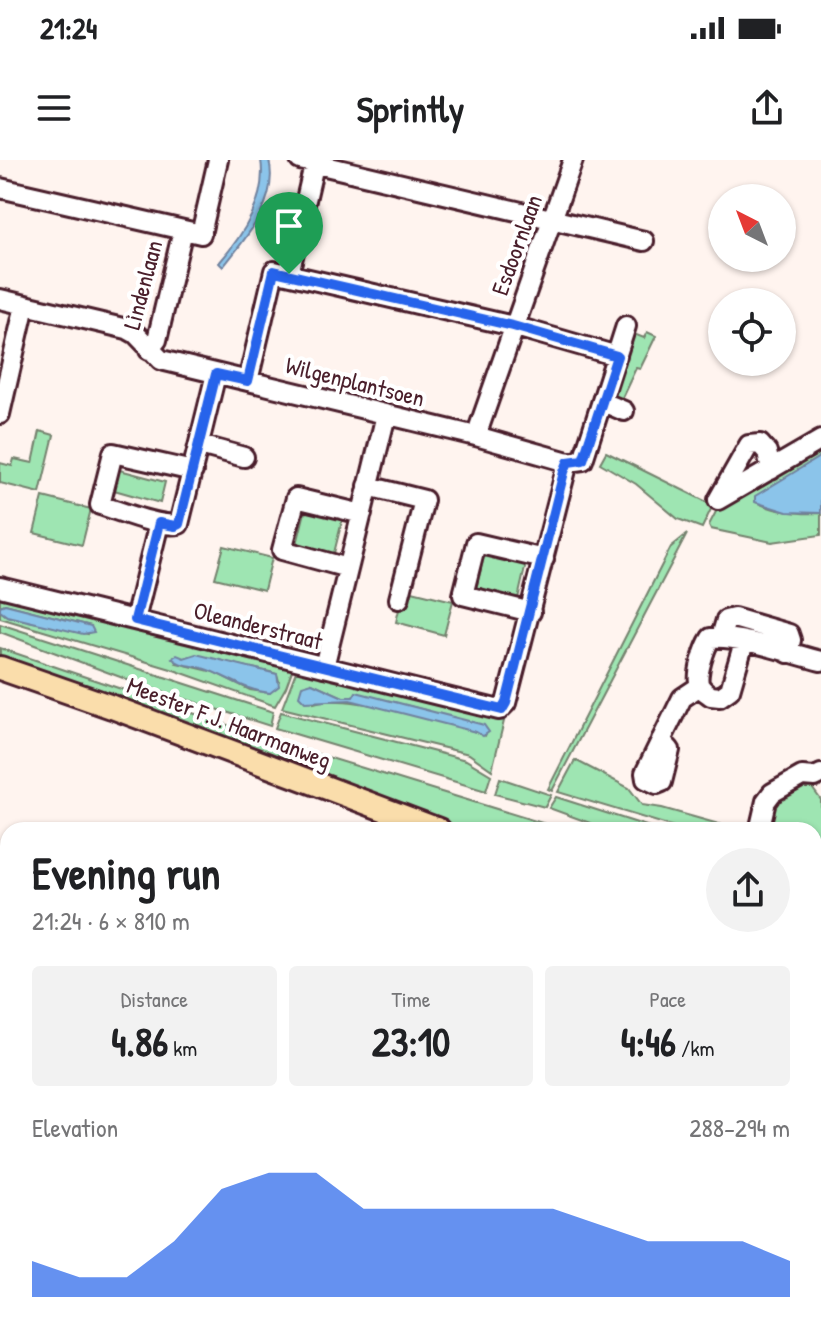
<!DOCTYPE html>
<meta charset="utf-8">
<style>
body{margin:0;font-family:"Patrick Hand",sans-serif;background:#f2f2f2;color:#202124;height:100vh;display:flex;flex-direction:column;font-size:30px;white-space:nowrap}
*{box-sizing:border-box;margin:0}
p{font-size:26px;color:#757577}
.icon{flex:none;width:44px;height:44px;fill:none;stroke:currentColor;stroke-width:2;stroke-linecap:round;stroke-linejoin:round}
.map{position:relative;flex:1;overflow:hidden}
.details{position:absolute;left:0px;top:662px;width:822px;height:514px;display:flex;flex-direction:column;background:#fff;border-radius:24px 24px 0 0;box-shadow:0 2px 6px #0004}
.details>*{flex:none}
.needle{width:52px;rotate:318deg}
.tools{position:absolute;left:708px;top:24px;display:grid;gap:16px}
.tools a{display:grid;place-items:center;width:88px;height:88px;border-radius:50%;background:#fff;box-shadow:0 2px 6px #0004;font-size:40px}
.pin{position:absolute;display:grid;place-items:center;width:68px;height:68px;color:#fff;margin:-82px -34px;border-radius:50% 50% 50% 0;rotate:-45deg;box-shadow:0 0 8px #0007}
.pin .icon{rotate:45deg}
.round{display:grid;place-items:center;flex:none;width:84px;height:84px;border-radius:42px;background:#f2f2f2}
.headline{display:flex;align-items:center;justify-content:space-between;height:136px;padding:0 32px}
h1{font-size:44px;font-weight:800;line-height:60px}
.figures{display:grid;grid-template-columns:repeat(3,1fr);gap:12px;height:136px;padding:8px 32px}
.figures div{display:grid;align-content:center;border-radius:8px;background:#f2f2f2;text-align:center}
.figures b{font-size:40px;font-weight:800}
.figures small{font-size:22px;font-weight:400}
.figures p{font-size:22px}
.chart{height:224px;padding:16px 32px}
.chart p{display:flex;justify-content:space-between}
.chart svg{width:100%;height:144px;margin-top:8px;fill:#2563eb;opacity:.7}
.status{display:flex;justify-content:space-between;align-items:center;height:56px;padding:0 40px;background:#fff;direction:ltr}
.status svg{height:22px;fill:currentColor}
header{display:flex;justify-content:space-between;align-items:center;height:104px;padding:0 32px;background:#fff;font-size:36px;font-weight:800}
.map>svg:first-child{display:block}
.green{fill:#9ee5b2;stroke:#74826e;stroke-width:2;fill-rule:evenodd}
.water{fill:#8bc4ea;stroke:#71829e;stroke-width:2}
.lines{fill:none;stroke-linecap:round;stroke-linejoin:round}
.minor-casing{stroke:#4a1f2b;stroke-width:24}
.major-casing{stroke:#4a1f2b;stroke-width:28}
.minor{stroke:#fff;stroke-width:18}
.major{stroke:#faddab;stroke-width:22}
.rail{stroke:#4a1f2b;stroke-width:4;stroke-dasharray:12 6;stroke-linecap:butt}
.route-casing{stroke:#fff;stroke-width:16}
.route{stroke:#2563eb;stroke-width:10}
.labels{text-anchor:middle;stroke-width:8;stroke-linejoin:round;paint-order:stroke}
.street-label{font-size:24px;fill:#4a1f2b;stroke:#fff}
</style>
<div class="status"><b>21:24</b><svg viewBox="0 0 49 12"><path d="M0 12V9h3v3zM5 12V6h3v6zM10 12V3h3v9zM15 12V0h3v12zM26 1h20v11H26zM47 4h2v5h-2z"/></svg></div>
<header><svg class="icon" aria-label="menu" viewBox="0 0 24 24"><path d="M4 6h16M4 12h16M4 18h16"/></svg>Sprintly<svg class="icon" aria-label="share" viewBox="0 0 24 24"><path d="M12 15V3M7 8l5-5 5 5M5 13v7h14v-7"/></svg></header>
<div class="map">
<svg width="821" height="1175" viewBox="0 0 821 1175">
<rect width="100%" height="100%" fill="#fff4ef"/>
<filter id="ink" filterUnits="userSpaceOnUse"><feTurbulence type="fractalNoise" baseFrequency=".0125" numOctaves="2"/><feDisplacementMap in="SourceGraphic" scale="16" xChannelSelector="R" yChannelSelector="G"/><feConvolveMatrix kernelMatrix="1 2 1 2 8 2 1 2 1" color-interpolation-filters="sRGB"/></filter>
<g filter="url(#ink)">
<path class="green" d="M 647,172 L 656,176 L 640,209 L 636,208 L 621,240 L 610,239 L 629,175 L 634,174 L 644,178 Z
M 40,271 L 54,275 L 40,333 L 0,323 L 0,303 L 12,306 L 14,299 L 33,303 Z
M 821,284 L 821,296 L 755,337 L 756,342 C 776,352 798,354 821,353 L 821,375 L 772,382 L 711,369 L 709,365 L 720,344 Z
M 606,292 L 713,345 L 702,368 L 678,359 L 636,324 L 600,303 Z
M 112,308 L 165,322 L 160,343 L 107,328 Z
M 43,337 L 91,349 L 82,385 L 34,373 Z
M 307,344 L 344,353 L 333,397 L 296,388 Z
M 687,374 L 552,631 L 548,629 L 671,387 Z
M 224,386 L 272,398 L 264,430 L 215,418 Z
M 486,389 L 527,399 L 517,443 L 475,433 Z
M 404,429 L 453,441 L 444,475 L 396,462 Z
M 0,432 L 294,505 L 286,527 L 275,546 L 171,509 L 0,458 L 0,451 L 7,456 L 88,474 L 91,466 L 5,444 L 0,446 ZM 184,498 L 211,499 L 270,512 L 277,514 L 279,521 L 270,533 L 250,530 L 214,512 L 177,503 Z
M 0,464 L 273,552 L 270,566 L 147,527 L 0,472 Z
M 0,488 L 275,581 L 565,670 L 468,670 L 0,499 Z
M 298,506 L 505,557 L 492,610 L 469,594 L 282,548 ZM 312,523 L 343,537 L 353,537 L 356,533 L 425,550 L 486,576 C 453,562 346,533 314,543 Z
M 281,552 L 466,600 L 491,615 L 486,631 L 275,568 Z
M 575,600 L 629,628 L 642,645 L 662,648 L 740,670 L 684,670 L 558,632 Z
M 500,618 L 551,635 L 545,647 L 495,634 Z
M 801,621 L 810,625 L 821,640 L 821,725 L 814,722 L 814,670 L 763,670 L 772,641 Z
M 556,637 L 659,670 L 609,670 L 549,648 Z
M 814,834 L 821,837 L 821,1140 L 814,1137 Z"/>
<path class="water" d="M 261,0 L 269,0 C 279,40 247,77 223,107 L 219,103 C 243,75 267,39 261,0 Z
M 821,296 L 821,353 L 787,352 L 755,342 L 755,336 Z
M 5,444 L 91,466 L 94,472 L 83,474 L 7,456 L 0,451 L 0,446 Z
M 196,494 L 277,514 L 279,526 L 270,533 C 244,531 226,515 202,508 C 192,505 179,506 172,498 L 177,495 L 184,498 Z
M 312,523 L 343,537 L 353,537 L 356,532 L 484,565 L 489,572 L 483,576 L 476,572 L 350,540 L 305,542 L 299,536 L 302,526 Z"/>
<g class="lines">
<g class="minor-casing">
<path id="minor" d="M 300,0 L 644,81
M 0,28 L 201,74 L 218,0
M 289,114 L 314,5
M 0,139 L 127,169 L 136,174 L 161,200 L 476,276 L 568,302 L 583,300 L 626,166
M 149,190 L 157,180 L 183,70
M 248,221 L 274,111 L 513,166 L 617,196
M 603,242 L 624,251
M 0,254 L 25,145
M 476,276 L 573,0
M 200,285 L 244,297
M 771,310 L 767,292 L 760,284 L 749,285 L 718,340 L 821,280
M 193,311 L 113,293 L 100,345 C 120,351 160,368 179,364 L 216,214
M 368,326 L 424,340 L 399,439
M 348,408 L 282,390 L 296,338 L 362,354
M 0,427 L 499,550 L 506,543 L 568,302
M 531,452 L 463,435 L 476,383 L 544,399
M 135,460 L 159,363
M 721,477 L 726,460 L 734,458 L 789,474 L 791,480 L 788,493
M 744,482 L 730,530 L 720,537 L 711,536 C 707,533 703,531 700,526 C 695,516 705,487 711,478 C 739,475 792,494 821,501
M 324,507 L 386,255
M 661,580 L 670,590 L 662,622 L 657,624 L 646,619 L 645,613 L 682,538 L 700,526
M 760,667 L 766,641 L 772,633 L 802,616 L 815,617 L 821,614
M 0,1112 L 8,1116
M 100,1168 L 113,1175
M 419,1175 L 422,1168"/>
</g>
<g class="major-casing">
<path id="major" d="M 0,508 L 112,547 L 439,670
M 814,809 L 821,812"/>
</g>
<use href="#minor" class="minor"/>
<use href="#major" class="major"/>
<path class="rail" d="M 0,1165 L 18,1175"/>
</g>
</g>
<g class="lines" filter="url(#ink)">
<g class="route-casing">
<path id="route" d="M 274,111 L 513,166 L 617,196 L 583,300 L 568,302 L 564,312 L 506,543 L 502,550 L 135,460 L 159,363 L 175,366 L 179,364 L 216,214 L 248,221 Z"/>
</g>
<use href="#route" class="route"/>
</g>
<g class="labels">
<g class="street-label">
<text transform="translate(517 85) rotate(-70)" y="8">Esdoornlaan</text>
<text transform="translate(143 125) rotate(-75)" y="8">Lindenlaan</text>
<text transform="translate(355 222) rotate(14)" y="8">Wilgenplantsoen</text>
<text transform="translate(258 466) rotate(14)" y="8">Oleanderstraat</text>
<text transform="translate(229 563) rotate(21)" y="8">Meester F.J. Haarmanweg</text>
</g>
</g>
</svg>
<div class="tools">
<a><svg class="needle" viewBox="-14 -14 28 28"><path d="M0-13l5 13h-10z" fill="#e53935"/><path d="M0 13l5-13h-10z" fill="#757577"/></svg></a>
<a><svg class="icon" aria-label="locate" viewBox="0 0 24 24"><circle cx="12" cy="12" r="6"/><path d="M12 2v4M12 18v4M2 12h4M18 12h4"/></svg></a>
</div>
<div class="pin" style="left:289px;top:114px;background:#1e9e55"><svg class="icon" aria-label="arrive" viewBox="0 0 24 24"><path d="M6 21V4h12l-3 4 3 4H6"/></svg></div>
<section class="details">
<div class="headline"><div><h1>Evening run</h1><p>21:24 · 6 × 810 m</p></div><a class="round"><svg class="icon" aria-label="share" viewBox="0 0 24 24"><path d="M12 15V3M7 8l5-5 5 5M5 13v7h14v-7"/></svg></a></div>
<div class="figures">
<div><p>Distance</p><b>4.86<small> km</small></b></div>
<div><p>Time</p><b>23:10</b></div>
<div><p>Pace</p><b>4:46<small> /km</small></b></div>
</div>
<div class="chart"><p><span>Elevation</span>288–294 m</p>
<svg viewBox="0 0 160 44" preserveAspectRatio="none"><path d="M0 44V33L10 38L20 38L30 27L40 11L50 6L60 6L70 17L80 17L90 17L100 17L110 17L120 22L130 27L140 27L150 27L160 33V44z"/></svg>
</div>
</section>
</div>
